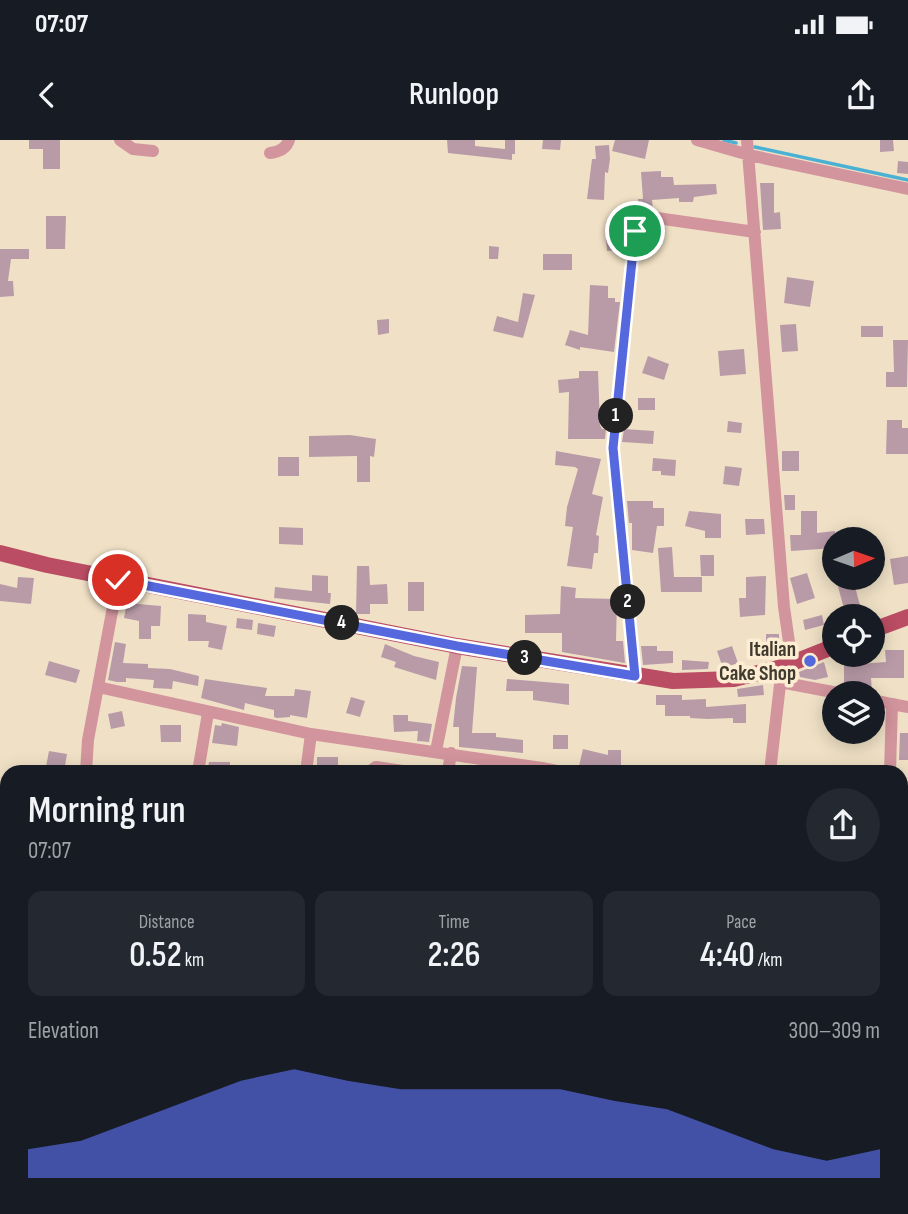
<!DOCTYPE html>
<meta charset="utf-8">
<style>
body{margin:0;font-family:"Sofia Sans Condensed",sans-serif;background:#242831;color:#f1f3f6;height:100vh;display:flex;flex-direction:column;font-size:26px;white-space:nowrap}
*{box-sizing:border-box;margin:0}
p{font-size:23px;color:#9ea1a6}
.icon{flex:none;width:38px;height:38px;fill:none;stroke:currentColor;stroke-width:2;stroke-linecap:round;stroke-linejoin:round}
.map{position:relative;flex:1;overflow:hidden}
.sheet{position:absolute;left:0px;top:625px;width:908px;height:450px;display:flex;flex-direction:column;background:#171b24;border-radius:21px 21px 0 0;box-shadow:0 4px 18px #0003}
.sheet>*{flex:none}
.needle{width:46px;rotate:88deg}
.tools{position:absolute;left:822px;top:387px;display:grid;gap:14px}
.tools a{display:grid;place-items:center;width:63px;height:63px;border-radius:50%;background:#171b24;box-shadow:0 4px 18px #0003;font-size:35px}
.pin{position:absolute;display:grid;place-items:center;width:60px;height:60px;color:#fff;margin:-30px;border:4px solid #fff;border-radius:50%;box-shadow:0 2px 7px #0007}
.km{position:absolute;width:35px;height:35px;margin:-18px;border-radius:50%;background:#222;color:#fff;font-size:19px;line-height:35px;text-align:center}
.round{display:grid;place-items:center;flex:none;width:74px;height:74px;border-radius:37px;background:#242831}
.head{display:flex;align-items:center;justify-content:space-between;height:119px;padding:0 28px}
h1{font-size:38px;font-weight:600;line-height:52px}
.stats{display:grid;grid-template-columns:repeat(3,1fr);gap:10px;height:119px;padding:7px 28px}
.stats div{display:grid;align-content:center;border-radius:14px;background:#242831;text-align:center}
.stats b{font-size:35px;font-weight:600}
.stats small{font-size:19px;font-weight:400}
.stats p{font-size:19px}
.chart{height:196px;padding:14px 28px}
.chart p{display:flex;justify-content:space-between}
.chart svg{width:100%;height:126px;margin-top:7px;fill:#5568de;opacity:.7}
.status{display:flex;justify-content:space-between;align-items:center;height:49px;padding:0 35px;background:#171b24;direction:ltr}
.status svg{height:19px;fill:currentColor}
header{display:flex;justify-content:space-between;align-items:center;height:91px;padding:0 28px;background:#171b24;font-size:32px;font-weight:600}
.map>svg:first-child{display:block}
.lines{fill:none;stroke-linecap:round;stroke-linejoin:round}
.stream{stroke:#4ab1d4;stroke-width:3.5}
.building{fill:#b99ba8}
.minor{stroke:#d3959d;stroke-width:12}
.major{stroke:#ba4d63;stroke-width:16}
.route-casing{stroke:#fff;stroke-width:14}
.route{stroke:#5568de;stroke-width:9}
.poi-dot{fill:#5568de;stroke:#fdeed3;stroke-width:2.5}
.labels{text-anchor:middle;stroke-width:7;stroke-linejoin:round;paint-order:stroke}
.poi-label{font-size:21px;font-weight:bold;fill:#403a2f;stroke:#fdeed3;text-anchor:end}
</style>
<div class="status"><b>07:07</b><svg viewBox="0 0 49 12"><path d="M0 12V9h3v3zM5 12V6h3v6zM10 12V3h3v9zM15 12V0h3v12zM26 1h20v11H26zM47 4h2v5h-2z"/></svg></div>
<header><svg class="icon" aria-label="back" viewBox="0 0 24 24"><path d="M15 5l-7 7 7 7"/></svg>Runloop<svg class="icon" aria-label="share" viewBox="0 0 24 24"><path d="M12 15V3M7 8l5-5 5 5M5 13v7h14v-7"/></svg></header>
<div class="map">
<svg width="908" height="1074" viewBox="0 0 908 1074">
<rect width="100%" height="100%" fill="#f0e1c6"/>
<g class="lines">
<path class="stream" d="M 724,0 L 736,3
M 755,7 L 908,40"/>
</g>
<path class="building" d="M 29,0 L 60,0 L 60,29 L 43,29 L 43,9 L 29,9 Z
M 447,0 L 475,0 L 475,6 L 505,9 L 505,0 L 515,0 L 515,14 L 512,14 L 512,20 L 448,13 Z
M 543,0 L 561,0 L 560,10 L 542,9 Z
M 615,0 L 649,0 L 645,19 L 612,11 Z
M 880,0 L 893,0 L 894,11 L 880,12 Z
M 609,5 L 610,19 L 608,33 L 605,32 L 604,60 L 587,59 L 592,19 L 596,19 L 595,6 Z
M 898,21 L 908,22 L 908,34 L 897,33 Z
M 661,31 L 661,37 L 673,37 L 674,45 L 716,44 L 717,54 L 694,57 L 693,62 L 679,62 L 679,58 L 652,60 L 653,69 L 639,68 L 638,59 L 643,59 L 641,32 Z
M 760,43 L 774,43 L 774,73 L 780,72 L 781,89 L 763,90 Z
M 46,76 L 66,76 L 65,109 L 46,109 Z
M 612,79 L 617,79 L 619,110 L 607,111 L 606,99 L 610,99 Z
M 489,106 L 499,107 L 498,119 L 489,119 Z
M 0,109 L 29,109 L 29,119 L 11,119 L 8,141 L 13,141 L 14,156 L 0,157 Z
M 543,114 L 572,114 L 572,130 L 543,130 Z
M 787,137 L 814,141 L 810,167 L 784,163 Z
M 590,145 L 608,146 L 608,158 L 615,158 L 615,162 L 620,162 L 614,212 L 580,207 L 580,210 L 565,205 L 570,190 L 588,195 Z
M 523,153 L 535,155 L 523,198 L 493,191 L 497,176 L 518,182 Z
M 389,179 L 389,193 L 378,195 L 377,180 Z
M 796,184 L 798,211 L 782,212 L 780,185 Z
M 861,186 L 883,186 L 883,197 L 861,197 Z
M 893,200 L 908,200 L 907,247 L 886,247 L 886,232 L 894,232 Z
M 744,209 L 746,234 L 720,236 L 718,211 Z
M 648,216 L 669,224 L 664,240 L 642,233 Z
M 579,231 L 598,231 L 600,285 L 602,289 L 606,289 L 605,299 L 568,299 L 569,252 L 559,253 L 558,240 L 579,238 Z
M 638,258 L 655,258 L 655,270 L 638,270 Z
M 887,280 L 902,280 L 902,288 L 908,288 L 908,314 L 886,314 Z
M 728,281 L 742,283 L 741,293 L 727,292 Z
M 624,289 L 654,291 L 653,304 L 622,302 Z
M 309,296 L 350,295 L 376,299 L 374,317 L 370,316 L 370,342 L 357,342 L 357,316 L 309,317 Z
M 556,311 L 601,319 L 592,354 L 603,357 L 596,395 L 599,396 L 598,413 L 594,413 L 592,429 L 567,426 L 573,387 L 565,386 L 567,367 L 578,329 L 575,327 L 555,325 Z
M 782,311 L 799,311 L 799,331 L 782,331 Z
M 278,317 L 299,317 L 299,336 L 278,336 Z
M 653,318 L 676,320 L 675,336 L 661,335 L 661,331 L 652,331 Z
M 725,326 L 742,328 L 739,346 L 723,344 Z
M 784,355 L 795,355 L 795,370 L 785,370 Z
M 627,361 L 653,361 L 653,368 L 664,368 L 664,386 L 657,386 L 653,413 L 632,410 L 632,383 L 629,383 Z
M 689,371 L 721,374 L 721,398 L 705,398 L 705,391 L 685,386 Z
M 801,371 L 817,371 L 817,393 L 835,391 L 835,408 L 791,411 L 790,395 L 801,395 Z
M 745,379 L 764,379 L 765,394 L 746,395 Z
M 279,387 L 303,388 L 303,405 L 279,404 Z
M 672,407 L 674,437 L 702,437 L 702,452 L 661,452 L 658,408 Z
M 700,415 L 714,415 L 714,436 L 701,436 Z
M 908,416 L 908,443 L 894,445 L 890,419 Z
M 357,426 L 369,426 L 370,445 L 387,444 L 388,464 L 370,464 L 370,474 L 356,474 Z
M 807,433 L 815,458 L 797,464 L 790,438 Z
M 312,435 L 328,436 L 328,453 L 331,453 L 330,464 L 274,458 L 275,447 L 312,451 Z
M 766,436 L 765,475 L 740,477 L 739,458 L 746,458 L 746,437 Z
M 18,437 L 34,438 L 31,464 L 0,461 L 0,444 L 17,448 Z
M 853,439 L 858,458 L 863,476 L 846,476 L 837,443 Z
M 408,442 L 424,442 L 424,471 L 408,471 Z
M 561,446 L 576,448 L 575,458 L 617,459 L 616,501 L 623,501 L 625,523 L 562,512 L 562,493 L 525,493 L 525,475 L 560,474 Z
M 127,463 L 161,466 L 160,486 L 151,486 L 151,499 L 139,499 L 139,481 L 124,478 Z
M 188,474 L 206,475 L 206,482 L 227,486 L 222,510 L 208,507 L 209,501 L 188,501 Z
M 822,475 L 824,485 L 805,490 L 803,480 Z
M 237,478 L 253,480 L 252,490 L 236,488 Z
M 258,483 L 276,486 L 274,497 L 257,494 Z
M 766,494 L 779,494 L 779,516 L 766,516 Z
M 115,502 L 126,504 L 123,523 L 148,524 L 148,528 L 170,529 L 199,536 L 198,546 L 173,541 L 172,549 L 153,548 L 154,540 L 126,538 L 126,542 L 117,542 L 108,540 Z
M 385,504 L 414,516 L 439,522 L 436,540 L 394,527 L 396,522 L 381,517 Z
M 641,506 L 657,506 L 657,511 L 673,511 L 673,523 L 643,525 Z
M 732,506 L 738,523 L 723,528 L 717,511 Z
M 885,510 L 904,510 L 904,538 L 871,538 L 872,551 L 846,551 L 844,546 L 844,525 L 886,522 Z
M 682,520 L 709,522 L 708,529 L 682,530 Z
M 49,521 L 80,530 L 76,543 L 45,535 Z
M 824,522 L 828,537 L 815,540 L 800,537 L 799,532 Z
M 462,526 L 477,527 L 472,593 L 496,593 L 496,597 L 523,600 L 523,613 L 459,607 L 459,587 L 453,587 L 456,558 Z
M 205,539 L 267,548 L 265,556 L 294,556 L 295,549 L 311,551 L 307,578 L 290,575 L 290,577 L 277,578 L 274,577 L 274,570 L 245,563 L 244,570 L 201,558 Z
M 507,539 L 569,544 L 569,565 L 533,560 L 533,551 L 506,551 Z
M 763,545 L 764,555 L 738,557 L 737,549 Z
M 656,555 L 682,555 L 682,560 L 706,559 L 706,567 L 746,564 L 746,583 L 733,583 L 733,578 L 708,579 L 690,578 L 690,576 L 665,576 L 665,565 L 656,565 Z
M 351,557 L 365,561 L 360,577 L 346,573 Z
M 122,571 L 125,586 L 111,589 L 108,574 Z
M 393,575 L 408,575 L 408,581 L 432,584 L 429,602 L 417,601 L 418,591 L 394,592 Z
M 222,583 L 239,587 L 237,606 L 212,603 L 215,585 L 221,586 Z
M 160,585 L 181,585 L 181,602 L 161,602 Z
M 900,593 L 908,593 L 908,620 L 899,620 Z
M 553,595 L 568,595 L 568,609 L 553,609 Z
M 583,609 L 608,615 L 608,610 L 621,610 L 621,631 L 599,631 L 579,626 Z
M 49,611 L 67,614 L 64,632 L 45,632 Z
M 317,617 L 338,617 L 338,632 L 317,632 Z
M 209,622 L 230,622 L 230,632 L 207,632 Z"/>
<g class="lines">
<path class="minor" d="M 120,0 L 133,9 L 153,11
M 697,0 L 749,15 L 908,49
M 747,0 L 784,467 L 792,523
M 270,13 C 278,12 286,9 289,0
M 635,536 L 613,308 L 637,81 L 641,77 L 650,77 L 755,92
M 780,542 L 838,553
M 98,547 L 311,594 L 306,632
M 873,560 L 892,564 L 890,632
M 892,564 L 908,567
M 311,594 L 542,628
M 436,611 L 457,506
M 86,632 L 88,600 L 118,440
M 198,632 L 208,573
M 369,632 L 376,627 L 410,632
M 448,632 L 451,613
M 542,632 L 542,628 L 562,632
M 770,632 L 782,527
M 0,844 L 7,845
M 901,915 L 908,916
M 256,1068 L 256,1074
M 352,1068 L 353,1074
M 618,1068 L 618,1074
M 872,1068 L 897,1074
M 510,1074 L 510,1068
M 737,1074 L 737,1068"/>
<path class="major" d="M 0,413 L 47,425 L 457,506 L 673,541 L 734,539 L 782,527 L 835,506
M 873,490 L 908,477"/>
</g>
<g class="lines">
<g class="route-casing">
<path id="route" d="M 118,440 L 457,506 L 635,536 L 613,308 L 635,91"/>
</g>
<use href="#route" class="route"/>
</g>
<circle class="poi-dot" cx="810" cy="521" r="7"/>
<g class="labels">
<g class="poi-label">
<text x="796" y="516">Italian<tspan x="796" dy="24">Cake Shop</tspan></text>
</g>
</g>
</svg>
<div class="tools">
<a><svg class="needle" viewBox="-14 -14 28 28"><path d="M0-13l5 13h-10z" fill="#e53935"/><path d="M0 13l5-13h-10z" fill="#9ea1a6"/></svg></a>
<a><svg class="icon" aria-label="locate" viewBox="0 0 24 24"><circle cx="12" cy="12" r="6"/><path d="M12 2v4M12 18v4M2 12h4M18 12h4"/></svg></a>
<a><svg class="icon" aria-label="layers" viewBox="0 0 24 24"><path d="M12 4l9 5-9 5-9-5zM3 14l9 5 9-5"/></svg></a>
</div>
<div class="pin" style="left:635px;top:91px;background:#1e9e55"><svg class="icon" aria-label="arrive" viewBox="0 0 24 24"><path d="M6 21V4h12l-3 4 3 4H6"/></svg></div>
<div class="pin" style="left:118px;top:440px;background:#d93025"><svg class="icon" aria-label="check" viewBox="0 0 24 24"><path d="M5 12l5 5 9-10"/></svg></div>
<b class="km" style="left:616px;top:276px">1</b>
<b class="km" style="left:628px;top:462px">2</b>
<b class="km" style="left:525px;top:518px">3</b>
<b class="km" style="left:342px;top:483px">4</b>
<section class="sheet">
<div class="head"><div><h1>Morning run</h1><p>07:07</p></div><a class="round"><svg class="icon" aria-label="share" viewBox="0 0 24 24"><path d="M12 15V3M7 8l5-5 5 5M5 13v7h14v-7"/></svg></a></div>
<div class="stats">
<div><p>Distance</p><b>0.52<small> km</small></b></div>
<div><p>Time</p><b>2:26</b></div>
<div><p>Pace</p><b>4:40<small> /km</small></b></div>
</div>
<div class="chart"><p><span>Elevation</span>300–309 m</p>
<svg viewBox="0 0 160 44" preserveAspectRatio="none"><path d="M0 44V34L10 31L20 24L30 17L40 10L50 6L60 10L70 13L80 13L90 13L100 13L110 17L120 20L130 27L140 34L150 38L160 34V44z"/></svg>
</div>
</section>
</div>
